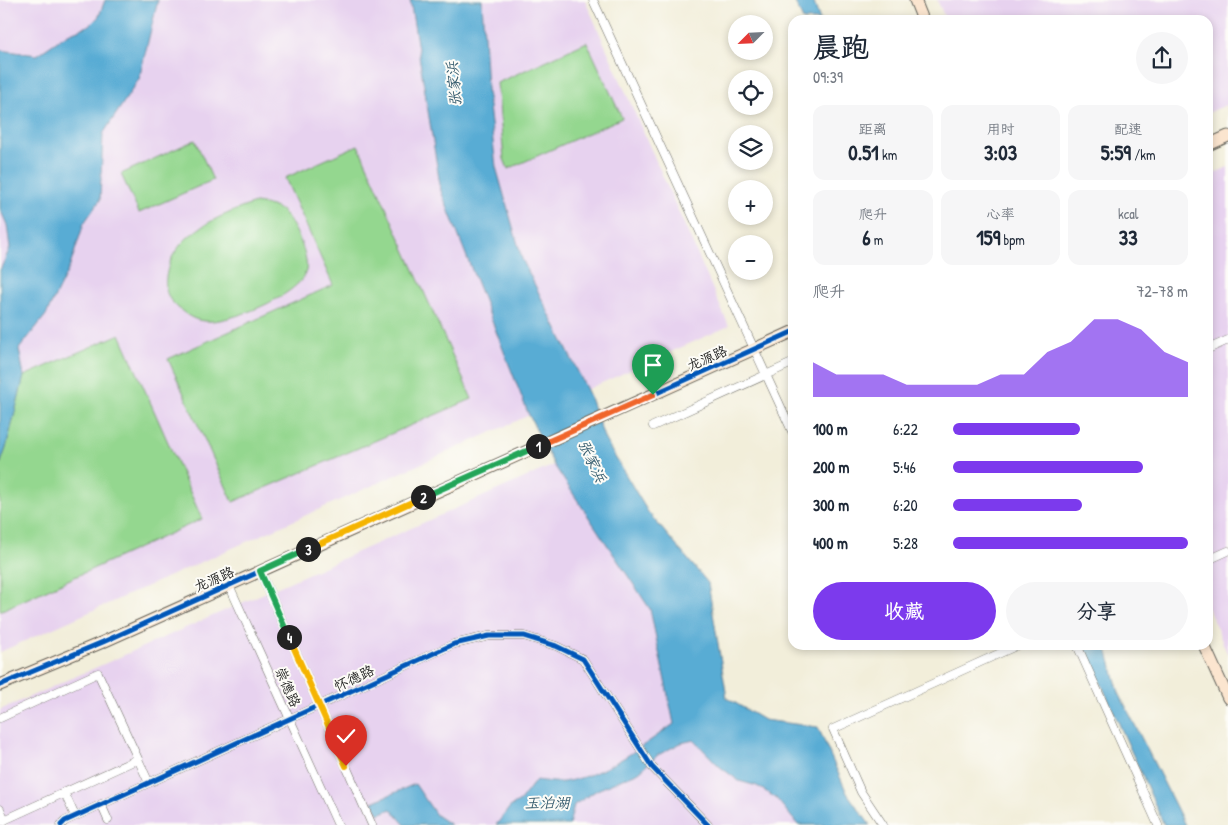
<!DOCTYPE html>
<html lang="zh">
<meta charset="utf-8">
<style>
body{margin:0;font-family:"Patrick Hand","LXGW WenKai TC",sans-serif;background:#f6f6f7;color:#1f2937;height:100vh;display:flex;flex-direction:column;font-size:19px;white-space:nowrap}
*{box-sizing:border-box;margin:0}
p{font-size:16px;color:#747a83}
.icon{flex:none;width:28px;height:28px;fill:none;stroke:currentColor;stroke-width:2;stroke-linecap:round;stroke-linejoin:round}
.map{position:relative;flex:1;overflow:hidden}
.drawer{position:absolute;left:788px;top:15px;width:425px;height:635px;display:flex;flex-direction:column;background:#fff;border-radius:15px;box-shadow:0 2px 8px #0003}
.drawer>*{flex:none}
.needle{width:32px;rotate:246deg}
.buttons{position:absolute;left:728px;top:15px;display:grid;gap:10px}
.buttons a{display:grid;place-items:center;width:45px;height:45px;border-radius:50%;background:#fff;box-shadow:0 2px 8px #0003;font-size:25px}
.pin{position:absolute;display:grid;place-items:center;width:42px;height:42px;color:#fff;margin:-51px -21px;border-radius:50% 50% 50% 0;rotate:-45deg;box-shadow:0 0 5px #0007}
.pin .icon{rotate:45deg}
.km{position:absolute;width:25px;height:25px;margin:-12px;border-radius:50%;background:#222;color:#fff;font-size:14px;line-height:25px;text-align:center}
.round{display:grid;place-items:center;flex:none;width:52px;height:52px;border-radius:26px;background:#f6f6f7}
.overview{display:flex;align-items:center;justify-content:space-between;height:85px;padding:0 25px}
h1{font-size:28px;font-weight:800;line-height:38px}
.figures{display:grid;grid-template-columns:repeat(3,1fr);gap:8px;height:85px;padding:5px 25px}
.figures div{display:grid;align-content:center;border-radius:12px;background:#f6f6f7;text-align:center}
.figures b{font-size:21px;font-weight:800}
.figures small{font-size:14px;font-weight:400}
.figures p{font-size:14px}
.chart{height:140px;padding:10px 25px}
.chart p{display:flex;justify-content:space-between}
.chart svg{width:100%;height:90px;margin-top:5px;fill:#7c3aed;opacity:.7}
.primary-button{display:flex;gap:10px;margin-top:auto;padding:10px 25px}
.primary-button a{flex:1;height:58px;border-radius:30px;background:#7c3aed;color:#fff;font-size:20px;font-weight:800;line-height:58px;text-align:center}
.primary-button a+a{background:#f6f6f7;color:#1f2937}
ul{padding:0 25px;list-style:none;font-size:16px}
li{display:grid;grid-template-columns:80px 60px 1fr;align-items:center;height:38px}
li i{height:12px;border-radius:6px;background:#7c3aed}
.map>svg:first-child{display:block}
.built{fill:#e7d2ef}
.green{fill:#94d78f;stroke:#587a56}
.water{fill:#58acd4;stroke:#3a6478}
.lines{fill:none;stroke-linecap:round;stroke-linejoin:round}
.minor-casing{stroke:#67665e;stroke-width:9}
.secondary-casing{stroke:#67665e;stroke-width:13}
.minor{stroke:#fff;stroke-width:8}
.secondary{stroke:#fbe5cf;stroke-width:11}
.cycleway-casing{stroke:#fdfcf7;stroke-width:8}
.cycleway{stroke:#0057b8;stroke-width:5}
.split-1-casing{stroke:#fff;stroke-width:10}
.split-2-casing{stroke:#fff;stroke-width:10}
.split-3-casing{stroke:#fff;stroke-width:10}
.split-4-casing{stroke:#fff;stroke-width:10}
.split-5-casing{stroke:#fff;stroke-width:10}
.split-1{stroke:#f0652b;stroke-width:6}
.split-2{stroke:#22a559;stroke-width:6}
.split-3{stroke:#f5b400;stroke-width:6}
.split-4{stroke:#22a559;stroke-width:6}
.split-5{stroke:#f5b400;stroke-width:6}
.labels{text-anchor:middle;stroke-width:4;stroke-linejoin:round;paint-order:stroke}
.street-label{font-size:14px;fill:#1c1c1c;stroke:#fdfcf7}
.water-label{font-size:15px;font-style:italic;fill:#375d6f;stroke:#fdfcf7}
</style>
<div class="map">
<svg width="1228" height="825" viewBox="0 0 1228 825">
<rect width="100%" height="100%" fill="#fdfcf7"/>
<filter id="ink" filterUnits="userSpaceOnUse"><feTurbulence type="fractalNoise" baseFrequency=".02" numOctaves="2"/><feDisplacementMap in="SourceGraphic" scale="10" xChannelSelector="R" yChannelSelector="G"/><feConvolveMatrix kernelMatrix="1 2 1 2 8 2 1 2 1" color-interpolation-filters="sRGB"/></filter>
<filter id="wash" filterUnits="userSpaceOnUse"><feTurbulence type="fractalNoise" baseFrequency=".0096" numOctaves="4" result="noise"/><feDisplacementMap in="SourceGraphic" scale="20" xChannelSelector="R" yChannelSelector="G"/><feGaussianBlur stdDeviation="1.12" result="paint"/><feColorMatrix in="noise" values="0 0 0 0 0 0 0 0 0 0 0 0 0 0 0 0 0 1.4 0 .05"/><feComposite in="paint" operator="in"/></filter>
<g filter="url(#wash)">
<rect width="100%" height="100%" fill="#f2eeda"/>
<path class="built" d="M 0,0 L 585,0 L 729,326 L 0,652 Z
M 937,0 L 1228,0 L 1228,104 L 1208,113 L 1208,20 L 946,20 Z
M 1228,167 L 1228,655 L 1208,608 L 1208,176 Z
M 554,465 L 650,609 L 674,724 L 694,740 L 719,766 L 739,781 L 757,786 L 776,798 L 798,825 L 0,825 L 0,710 Z"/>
<path class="green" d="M 587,42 L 622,118 L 508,169 L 504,159 L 497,83 Z
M 195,140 L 213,180 L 139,213 L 121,174 Z
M 358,145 L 472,399 L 233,502 L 168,359 L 333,285 L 285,178 Z
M 255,203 C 262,204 270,205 277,208 C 291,214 310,256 306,271 C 300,296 227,324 204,321 C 191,320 181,311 172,302 C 166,295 165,286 166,277 C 172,234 218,216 255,203 Z
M 120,334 L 202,519 L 0,611 L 0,465 L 6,448 L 24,376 Z"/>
<path class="water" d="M 105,0 L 158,0 L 139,79 L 103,134 L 100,200 L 84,223 L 70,266 L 46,315 L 19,349 L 24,376 L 6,448 L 0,465 L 0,270 L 10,248 L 7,225 L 0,209 L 0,50 L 37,55 L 68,34 L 90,25 L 99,16 Z
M 410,0 L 482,0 L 487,89 L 496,167 L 522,259 L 588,392 L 605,440 L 648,512 L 708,583 L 727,698 L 764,720 L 818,727 L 847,793 L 870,825 L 798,825 L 776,798 L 757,786 L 739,781 L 719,766 L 694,740 L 681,743 L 658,755 L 639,772 L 597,790 L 574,805 L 569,825 L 496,825 L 510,807 L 520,801 L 536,780 C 544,781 555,783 563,782 C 606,775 640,747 674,724 L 650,609 L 554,465 L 528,413 L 441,191 Z
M 794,0 L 813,0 L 820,20 L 803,20 Z
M 1084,645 L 1106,645 L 1119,693 L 1185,825 L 1164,825 Z
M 415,784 L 436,815 L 451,825 L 405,825 L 391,809 L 379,814 L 373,802 Z"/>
</g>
<g filter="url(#ink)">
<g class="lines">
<g class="minor-casing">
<path id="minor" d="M 593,0 L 792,431
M 1208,349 L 1228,340
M 653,426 L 792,363
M 1208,560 L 1228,551
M 260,571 L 372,825
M 229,585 L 338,825
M 1077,645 L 1158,825
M 0,718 L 98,673 L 138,759
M 64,792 L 75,816
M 101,804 L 108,820
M 0,809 L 5,820
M 0,822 L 138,759 L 149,783
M 61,825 L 65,821 L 454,644 L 489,636 L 524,636 L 556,646 L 583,659 L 652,767 L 708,825
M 883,825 L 861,792 L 833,729 L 1018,645"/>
</g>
<g class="secondary-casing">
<path id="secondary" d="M 915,0 L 923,20
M 1208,145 L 1228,136
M 1204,645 L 1228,698
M 0,685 L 103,642 L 792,332"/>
</g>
<use href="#minor" class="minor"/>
<use href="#secondary" class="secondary"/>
<g class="cycleway-casing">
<path id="cycleway" d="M 0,685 L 103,642 L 792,332
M 61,825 L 65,821 L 454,644 L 489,636 L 524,636 L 556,646 L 583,659 L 652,767 L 708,825"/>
</g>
<use href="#cycleway" class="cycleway"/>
</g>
</g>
<g class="lines" filter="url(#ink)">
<g class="split-1-casing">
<path id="split-1" d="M 538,446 L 653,395"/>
</g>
<g class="split-2-casing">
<path id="split-2" d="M 423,497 L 538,446"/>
</g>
<g class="split-3-casing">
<path id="split-3" d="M 308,549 L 423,497"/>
</g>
<g class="split-4-casing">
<path id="split-4" d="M 289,637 L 260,571 L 308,549"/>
</g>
<g class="split-5-casing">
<path id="split-5" d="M 289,637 L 346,766"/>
</g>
<use href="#split-1" class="split-1"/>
<use href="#split-2" class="split-2"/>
<use href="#split-3" class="split-3"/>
<use href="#split-4" class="split-4"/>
<use href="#split-5" class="split-5"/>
</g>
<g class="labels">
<g class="street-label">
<text transform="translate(707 358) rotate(-24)" y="5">龙源路</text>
<text transform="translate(214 579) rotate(-24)" y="5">龙源路</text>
<text transform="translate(354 678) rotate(-25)" y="5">怀德路</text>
<text transform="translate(288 687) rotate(66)" y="5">崇德路</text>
</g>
<g class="water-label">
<text transform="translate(454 84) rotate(-95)" y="5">张家浜</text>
<text transform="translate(592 461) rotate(65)" y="5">张家浜</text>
<text x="547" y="808">玉泊湖</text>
</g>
</g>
</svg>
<div class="buttons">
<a><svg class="needle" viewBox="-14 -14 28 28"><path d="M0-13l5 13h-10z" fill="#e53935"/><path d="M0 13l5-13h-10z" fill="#747a83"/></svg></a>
<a><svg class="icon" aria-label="locate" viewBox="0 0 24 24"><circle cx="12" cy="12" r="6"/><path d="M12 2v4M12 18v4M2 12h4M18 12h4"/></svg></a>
<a><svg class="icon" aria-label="layers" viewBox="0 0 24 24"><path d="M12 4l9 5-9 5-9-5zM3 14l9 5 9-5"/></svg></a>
<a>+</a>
<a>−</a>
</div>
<div class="pin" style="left:653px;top:395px;background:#1e9e55"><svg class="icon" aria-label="arrive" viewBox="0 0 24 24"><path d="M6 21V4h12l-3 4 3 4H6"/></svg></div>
<div class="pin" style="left:346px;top:766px;background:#d93025"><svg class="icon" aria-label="check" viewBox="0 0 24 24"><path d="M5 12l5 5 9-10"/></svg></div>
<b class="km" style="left:538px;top:446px">1</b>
<b class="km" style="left:423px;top:497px">2</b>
<b class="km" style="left:308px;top:549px">3</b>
<b class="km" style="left:289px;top:637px">4</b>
<section class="drawer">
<div class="overview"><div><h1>晨跑</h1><p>09:39</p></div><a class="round"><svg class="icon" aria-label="share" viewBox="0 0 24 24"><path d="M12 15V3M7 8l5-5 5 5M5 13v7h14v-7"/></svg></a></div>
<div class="figures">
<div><p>距离</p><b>0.51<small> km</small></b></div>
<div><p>用时</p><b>3:03</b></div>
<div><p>配速</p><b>5:59<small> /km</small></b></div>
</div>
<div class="figures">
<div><p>爬升</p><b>6<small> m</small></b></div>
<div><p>心率</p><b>159<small> bpm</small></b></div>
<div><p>kcal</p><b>33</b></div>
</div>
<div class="chart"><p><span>爬升</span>72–78 m</p>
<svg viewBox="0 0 160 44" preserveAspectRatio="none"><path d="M0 44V27L10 33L20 33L30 33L40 38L50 38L60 38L70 38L80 33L90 33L100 22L110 17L120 6L130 6L140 11L150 22L160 27V44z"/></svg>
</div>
<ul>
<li><b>100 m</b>6:22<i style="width:54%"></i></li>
<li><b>200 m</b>5:46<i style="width:81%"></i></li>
<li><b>300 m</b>6:20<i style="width:55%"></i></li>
<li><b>400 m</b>5:28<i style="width:100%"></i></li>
</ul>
<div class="primary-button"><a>收藏</a><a>分享</a></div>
</section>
</div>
